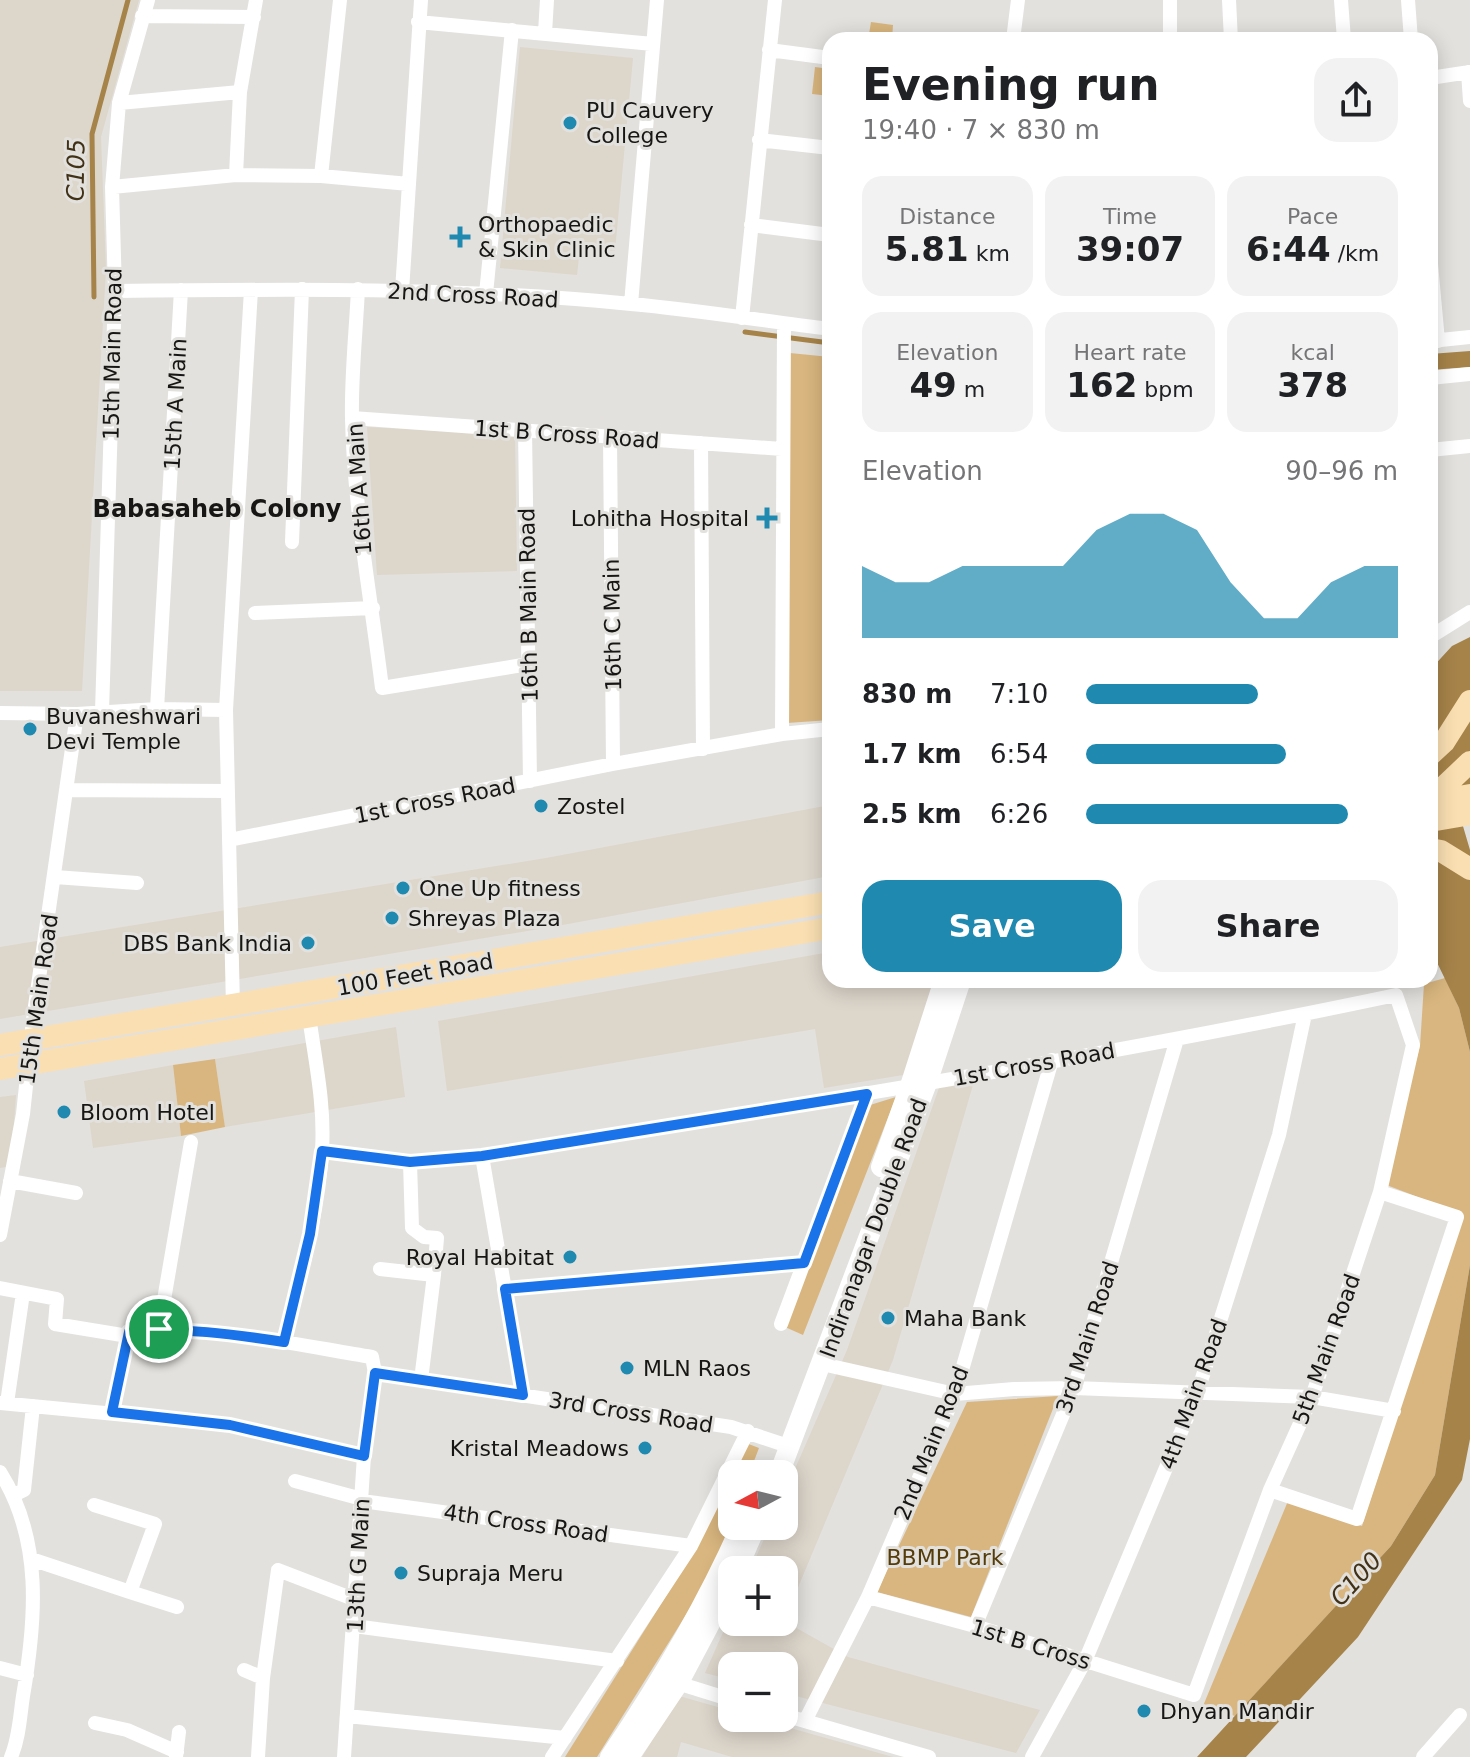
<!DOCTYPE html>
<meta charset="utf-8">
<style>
body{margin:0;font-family:"DejaVu Sans",sans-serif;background:#f2f2f2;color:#202124;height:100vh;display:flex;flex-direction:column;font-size:30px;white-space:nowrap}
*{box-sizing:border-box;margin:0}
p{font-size:26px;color:#757577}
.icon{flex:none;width:44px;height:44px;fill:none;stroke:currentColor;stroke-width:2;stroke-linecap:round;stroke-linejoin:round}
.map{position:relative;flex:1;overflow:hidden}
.panel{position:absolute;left:822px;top:32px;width:616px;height:956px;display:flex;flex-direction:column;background:#fff;border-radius:24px;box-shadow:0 4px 20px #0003}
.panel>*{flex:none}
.needle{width:52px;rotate:263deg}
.controls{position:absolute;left:718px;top:1460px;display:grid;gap:16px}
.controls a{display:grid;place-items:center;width:80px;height:80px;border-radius:16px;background:#fff;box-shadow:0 4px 20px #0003;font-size:40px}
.pin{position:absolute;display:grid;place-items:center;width:68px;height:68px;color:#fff;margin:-34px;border:4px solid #fff;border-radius:50%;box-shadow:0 2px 8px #0007}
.round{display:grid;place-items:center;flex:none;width:84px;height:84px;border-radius:24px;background:#f2f2f2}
.summary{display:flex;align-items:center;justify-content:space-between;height:136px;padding:0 40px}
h1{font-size:44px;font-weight:800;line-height:60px}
.stats{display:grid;grid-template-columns:repeat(3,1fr);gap:12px;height:136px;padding:8px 40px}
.stats div{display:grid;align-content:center;border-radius:20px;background:#f2f2f2;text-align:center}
.stats b{font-size:34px;font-weight:800}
.stats small{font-size:22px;font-weight:400}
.stats p{font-size:22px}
.chart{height:224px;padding:16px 40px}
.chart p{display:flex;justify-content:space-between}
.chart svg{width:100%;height:144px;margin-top:8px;fill:#1f89b0;opacity:.7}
.cta{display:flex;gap:16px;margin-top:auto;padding:16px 40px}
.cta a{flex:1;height:92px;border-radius:24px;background:#1f89b0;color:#fff;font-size:32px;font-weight:800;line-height:92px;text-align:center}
.cta a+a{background:#f2f2f2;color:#202124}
ul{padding:0 40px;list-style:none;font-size:26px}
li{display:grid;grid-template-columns:128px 96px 1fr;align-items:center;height:60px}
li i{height:20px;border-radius:10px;background:#1f89b0}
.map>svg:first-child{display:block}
.built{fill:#ddd6cb}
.green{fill:#d9b67f}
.water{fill:#a68349}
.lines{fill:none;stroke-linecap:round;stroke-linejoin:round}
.stream{stroke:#a68349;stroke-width:5}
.street{stroke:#fff;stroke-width:14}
.secondary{stroke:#fff;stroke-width:20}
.primary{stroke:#fadfb2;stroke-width:22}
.route-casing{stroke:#fff;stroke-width:16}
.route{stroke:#1a73e8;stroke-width:10}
.poi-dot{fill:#1f89b0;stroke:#e3e1dd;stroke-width:3}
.labels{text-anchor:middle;stroke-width:6;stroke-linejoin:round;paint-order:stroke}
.poi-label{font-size:22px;fill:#171614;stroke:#e3e1dd;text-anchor:start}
.street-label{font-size:22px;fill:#171614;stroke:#e3e1dd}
.park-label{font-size:22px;fill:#553c0b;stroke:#e3e1dd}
.water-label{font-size:24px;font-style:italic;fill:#413116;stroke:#e3e1dd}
.neighbourhood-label{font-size:24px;font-weight:bold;fill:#171614;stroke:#e3e1dd}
</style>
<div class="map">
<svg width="1470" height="1757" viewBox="0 0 1470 1757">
<rect width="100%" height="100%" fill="#e3e1dd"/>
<path class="built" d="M 0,0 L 139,0 L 101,137 L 106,269 L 82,691 L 0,691 Z
M 520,47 L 633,58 L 615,251 L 580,248 L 577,275 L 500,268 Z
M 367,427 L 515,435 L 517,571 L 377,575 Z
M 830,805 L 830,876 L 557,926 L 0,1019 L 0,947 L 546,858 Z
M 830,952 L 830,980 L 937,980 L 909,1074 L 824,1088 L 815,1029 L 447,1091 L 438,1021 Z
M 396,1027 L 405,1097 L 225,1127 L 215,1059 Z
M 173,1065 L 181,1136 L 93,1148 L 84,1081 Z
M 975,1078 L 893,1360 L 784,1621 L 848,1657 L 1040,1710 L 1016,1753 L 784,1693 L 784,1666 L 732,1666 L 732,1680 L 705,1673 L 732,1612 L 732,1622 L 784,1622 L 784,1570 L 750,1570 L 770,1526 L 784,1526 L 784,1494 L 847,1350 L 940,1085 Z
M 16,1095 L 11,1166 L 0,1168 L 0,1097 Z
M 679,1696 L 732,1711 L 732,1718 L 755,1718 L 893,1757 L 732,1757 L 681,1742 L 677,1757 L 642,1757 Z"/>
<path class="green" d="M 871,22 L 893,25 L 892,40 L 868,40 Z
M 815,67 L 830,69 L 830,96 L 812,94 Z
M 790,353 L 830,357 L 830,720 L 787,723 Z
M 1445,978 L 1459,1008 L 1470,1052 L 1470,1265 L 1435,1475 L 1391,1546 L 1235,1716 L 1203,1706 L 1288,1501 L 1362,1526 L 1462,1214 L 1384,1184 L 1420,1046 L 1424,984 Z
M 215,1059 L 225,1127 L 181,1136 L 173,1065 Z
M 896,1097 L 803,1335 L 785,1327 L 870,1105 Z
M 1058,1396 L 971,1617 L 877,1592 L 967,1402 Z
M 746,1443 L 759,1448 L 749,1474 L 732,1474 L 732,1519 L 711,1575 L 597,1757 L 565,1757 L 688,1561 Z"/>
<path class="water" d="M 1470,351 L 1470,367 L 1430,370 L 1430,354 Z
M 1470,637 L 1470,789 L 1455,799 L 1470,850 L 1470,1052 L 1459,1008 L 1430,948 L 1430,670 L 1452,646 Z
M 1470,1265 L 1470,1439 L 1462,1480 L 1358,1637 L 1246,1757 L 1197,1757 L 1391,1546 L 1435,1475 Z"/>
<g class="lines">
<path class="stream" d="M 94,297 L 92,134 L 128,0
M 745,332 L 830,343"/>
<path class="street" d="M 1229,0 L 1231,40
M 1341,0 L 1344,40
M 1408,0 L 1411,40
M 142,16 L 254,17
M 418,22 L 653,44
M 545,33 L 547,0
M 1013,40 L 1018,0
M 1170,40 L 1170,0
M 769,50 L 830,58
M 1468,72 L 1470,101
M 1430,78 L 1470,72
M 119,103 L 240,92
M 759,140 L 830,148
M 236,175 L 240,92 L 256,0
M 321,176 L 340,0
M 112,187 L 236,175 L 321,176 L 409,184
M 751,225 L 830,235
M 1430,253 L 1438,341
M 358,289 C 356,332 351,376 352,419 C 354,509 371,598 382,688 L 529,664
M 115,291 C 287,289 460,287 631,304 C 698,310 764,321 830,329
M 402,291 L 421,0
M 486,294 L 512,30
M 631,304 L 657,0
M 742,318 L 775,0
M 1431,341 L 1470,337
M 1430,378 L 1470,374
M 352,418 L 782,449
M 525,429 L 530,781
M 610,437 L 613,764
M 701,443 L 703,749
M 1430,450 L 1470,446
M 292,542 L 302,289
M 1430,608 L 1431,636
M 255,613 L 373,608
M 1430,637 L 1470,612
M 157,709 L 181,290
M 102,712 L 115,291 L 112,187 L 119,103 L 148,0
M 0,713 L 77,714 L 157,709 L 226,710
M 782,734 L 784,324
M 68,790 L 228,791
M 229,840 L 613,764 L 782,734 L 830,729
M 55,877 L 137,883
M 233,1006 L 226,710 L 251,290
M 322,1151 L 410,1162 L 482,1156 C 787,1107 1093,1059 1396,995 L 1413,1045 L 1380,1192 L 1312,1397 L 1270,1490 L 1194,1695 L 975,1626 L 868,1597
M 482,1156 L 523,1395
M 410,1162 L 412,1228 L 424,1237 L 437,1238 L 434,1275
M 10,1181 L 76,1193
M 0,1235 L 23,1114 L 33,1020 L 77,714
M 380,1269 L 434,1275 L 421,1380
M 0,1288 L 57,1299 L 55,1324 L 128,1336
M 505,1289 L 804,1263
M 781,1324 L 867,1094
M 159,1329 L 191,1142
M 284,1342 C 299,1281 319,1212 322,1150 C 325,1105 315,1060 309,1016
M 822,1364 L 955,1394 L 1014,1389 L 1074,1388 L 1312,1397 L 1394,1411
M 375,1373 L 731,1427 L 791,1447
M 0,1403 L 230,1425 L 364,1456
M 7,1403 L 23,1293
M 112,1412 L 129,1332 C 211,1325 292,1344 372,1357 L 375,1373 L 364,1456 L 344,1757
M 0,1472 C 43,1540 36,1620 23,1696 C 20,1716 19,1739 11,1757
M 295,1481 L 362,1499
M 1270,1490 L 1357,1519 L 1457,1217 L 1380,1192
M 14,1495 L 24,1490 L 33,1406
M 362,1501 L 691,1546
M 31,1559 L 130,1592 L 155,1524 L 94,1505
M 130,1592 L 177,1607
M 354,1626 L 617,1661
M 975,1626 L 1074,1388 L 1177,1039
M 0,1668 L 27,1675
M 244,1670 L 263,1678
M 671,1681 L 732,1700
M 784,1715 L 929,1757
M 347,1716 L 565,1738
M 805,1721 L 868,1597 L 955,1394 L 1052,1060
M 95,1723 L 127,1730 L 177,1752
M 176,1757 L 179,1732
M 258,1757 L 263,1678 L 278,1570 L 356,1600
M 552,1757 L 691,1546 L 748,1431
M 1032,1757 L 1085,1661 L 1197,1394 L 1279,1135 L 1305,1014
M 1423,1757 L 1460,1715"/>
<path class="secondary" d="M 881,1167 L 910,1086 L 944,980
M 779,1474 L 927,1083 L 961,980
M 737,1570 L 756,1526
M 610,1757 C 660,1683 705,1608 741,1526
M 629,1757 L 678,1684 L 732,1582"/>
<path class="primary" d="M 1430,755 L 1444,742 L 1470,701
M 1430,800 L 1470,762
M 1430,802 L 1470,795
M 1430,821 L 1470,814
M 1430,849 L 1441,851 L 1470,869
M 0,1045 L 830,902
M 0,1069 L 830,928"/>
</g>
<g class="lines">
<g class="route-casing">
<path id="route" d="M 867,1094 L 804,1263 L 505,1289 L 523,1395 L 375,1373 L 364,1456 L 230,1425 L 112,1412 L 129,1332 C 182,1327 232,1334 284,1342 L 310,1234 L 322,1151 L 410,1162 L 482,1156 Z"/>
</g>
<use href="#route" class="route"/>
</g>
<g class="poi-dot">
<circle cx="570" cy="123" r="8"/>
<path d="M456 225h8v8h8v8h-8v8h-8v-8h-8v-8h8z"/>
<path d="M763 506h8v8h8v8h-8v8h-8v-8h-8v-8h8z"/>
<circle cx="30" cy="729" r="8"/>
<circle cx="541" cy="806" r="8"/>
<circle cx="403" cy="888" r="8"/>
<circle cx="392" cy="918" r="8"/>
<circle cx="308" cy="943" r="8"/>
<circle cx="64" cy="1112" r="8"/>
<circle cx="570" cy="1257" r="8"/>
<circle cx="888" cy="1318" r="8"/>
<circle cx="627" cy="1368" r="8"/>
<circle cx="645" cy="1448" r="8"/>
<circle cx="401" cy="1573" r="8"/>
<circle cx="1144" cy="1711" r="8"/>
</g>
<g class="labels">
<g class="poi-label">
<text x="586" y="118">PU Cauvery<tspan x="586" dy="25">College</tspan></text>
<text x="478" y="232">Orthopaedic<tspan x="478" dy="25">&amp; Skin Clinic</tspan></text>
<text x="749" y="526" text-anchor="end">Lohitha Hospital</text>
<text x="46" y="724">Buvaneshwari<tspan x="46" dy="25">Devi Temple</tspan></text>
<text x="557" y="814">Zostel</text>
<text x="419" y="896">One Up fitness</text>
<text x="408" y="926">Shreyas Plaza</text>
<text x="292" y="951" text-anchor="end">DBS Bank India</text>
<text x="80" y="1120">Bloom Hotel</text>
<text x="554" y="1265" text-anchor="end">Royal Habitat</text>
<text x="904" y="1326">Maha Bank</text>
<text x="643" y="1376">MLN Raos</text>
<text x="629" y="1456" text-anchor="end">Kristal Meadows</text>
<text x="417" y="1581">Supraja Meru</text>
<text x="1160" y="1719">Dhyan Mandir</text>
</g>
<g class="street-label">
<text transform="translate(473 295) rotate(3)" y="8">2nd Cross Road</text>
<text transform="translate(112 354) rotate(-89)" y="8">15th Main Road</text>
<text transform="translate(175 404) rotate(-87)" y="8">15th A Main</text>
<text transform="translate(567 434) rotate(4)" y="8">1st B Cross Road</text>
<text transform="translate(359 489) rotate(-94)" y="8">16th A Main</text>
<text transform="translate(528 605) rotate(-91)" y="8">16th B Main Road</text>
<text transform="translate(612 625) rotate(-91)" y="8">16th C Main</text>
<text transform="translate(435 800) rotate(-11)" y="8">1st Cross Road</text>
<text transform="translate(415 974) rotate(-10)" y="8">100 Feet Road</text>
<text transform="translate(38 999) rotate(-82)" y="8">15th Main Road</text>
<text transform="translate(1034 1064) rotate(-10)" y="8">1st Cross Road</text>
<text transform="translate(873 1228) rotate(-70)" y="8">Indiranagar Double Road</text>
<text transform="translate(1087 1337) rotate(-72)" y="8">3rd Main Road</text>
<text transform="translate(1326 1349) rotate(-70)" y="8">5th Main Road</text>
<text transform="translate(1193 1394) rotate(-70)" y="8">4th Main Road</text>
<text transform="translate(631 1412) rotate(9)" y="8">3rd Cross Road</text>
<text transform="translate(931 1443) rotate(-68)" y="8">2nd Main Road</text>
<text transform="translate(526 1523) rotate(8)" y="8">4th Cross Road</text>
<text transform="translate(358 1565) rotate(-87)" y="8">13th G Main</text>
<text transform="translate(1031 1644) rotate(17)" y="8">1st B Cross</text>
</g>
<g class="park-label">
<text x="945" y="1565">BBMP Park</text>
</g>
<g class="water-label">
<text transform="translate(76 170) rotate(-89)" y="8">C105</text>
<text transform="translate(1356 1579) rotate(-48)" y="8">C100</text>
</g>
<g class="neighbourhood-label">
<text x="217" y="517">Babasaheb Colony</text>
</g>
</g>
</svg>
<div class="controls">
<a><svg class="needle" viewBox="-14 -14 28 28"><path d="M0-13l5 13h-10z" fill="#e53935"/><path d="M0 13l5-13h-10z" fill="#757577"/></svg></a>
<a>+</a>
<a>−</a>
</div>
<div class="pin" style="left:159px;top:1329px;background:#1e9e55"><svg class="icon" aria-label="arrive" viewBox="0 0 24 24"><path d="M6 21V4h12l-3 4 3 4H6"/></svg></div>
<section class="panel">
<div class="summary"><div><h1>Evening run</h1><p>19:40 · 7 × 830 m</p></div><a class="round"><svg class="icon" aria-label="share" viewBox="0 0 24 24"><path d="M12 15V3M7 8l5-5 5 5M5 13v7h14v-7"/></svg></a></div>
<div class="stats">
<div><p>Distance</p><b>5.81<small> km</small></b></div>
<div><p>Time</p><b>39:07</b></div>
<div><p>Pace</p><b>6:44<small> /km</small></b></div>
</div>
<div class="stats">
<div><p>Elevation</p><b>49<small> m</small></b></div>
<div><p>Heart rate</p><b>162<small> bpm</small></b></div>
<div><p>kcal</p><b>378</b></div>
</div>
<div class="chart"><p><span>Elevation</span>90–96 m</p>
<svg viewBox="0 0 160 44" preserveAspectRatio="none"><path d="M0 44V22L10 27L20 27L30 22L40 22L50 22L60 22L70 11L80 6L90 6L100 11L110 27L120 38L130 38L140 27L150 22L160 22V44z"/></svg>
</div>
<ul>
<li><b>830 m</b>7:10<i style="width:55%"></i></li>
<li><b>1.7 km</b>6:54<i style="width:64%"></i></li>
<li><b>2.5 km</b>6:26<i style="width:84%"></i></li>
</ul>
<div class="cta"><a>Save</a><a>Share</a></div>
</section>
</div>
